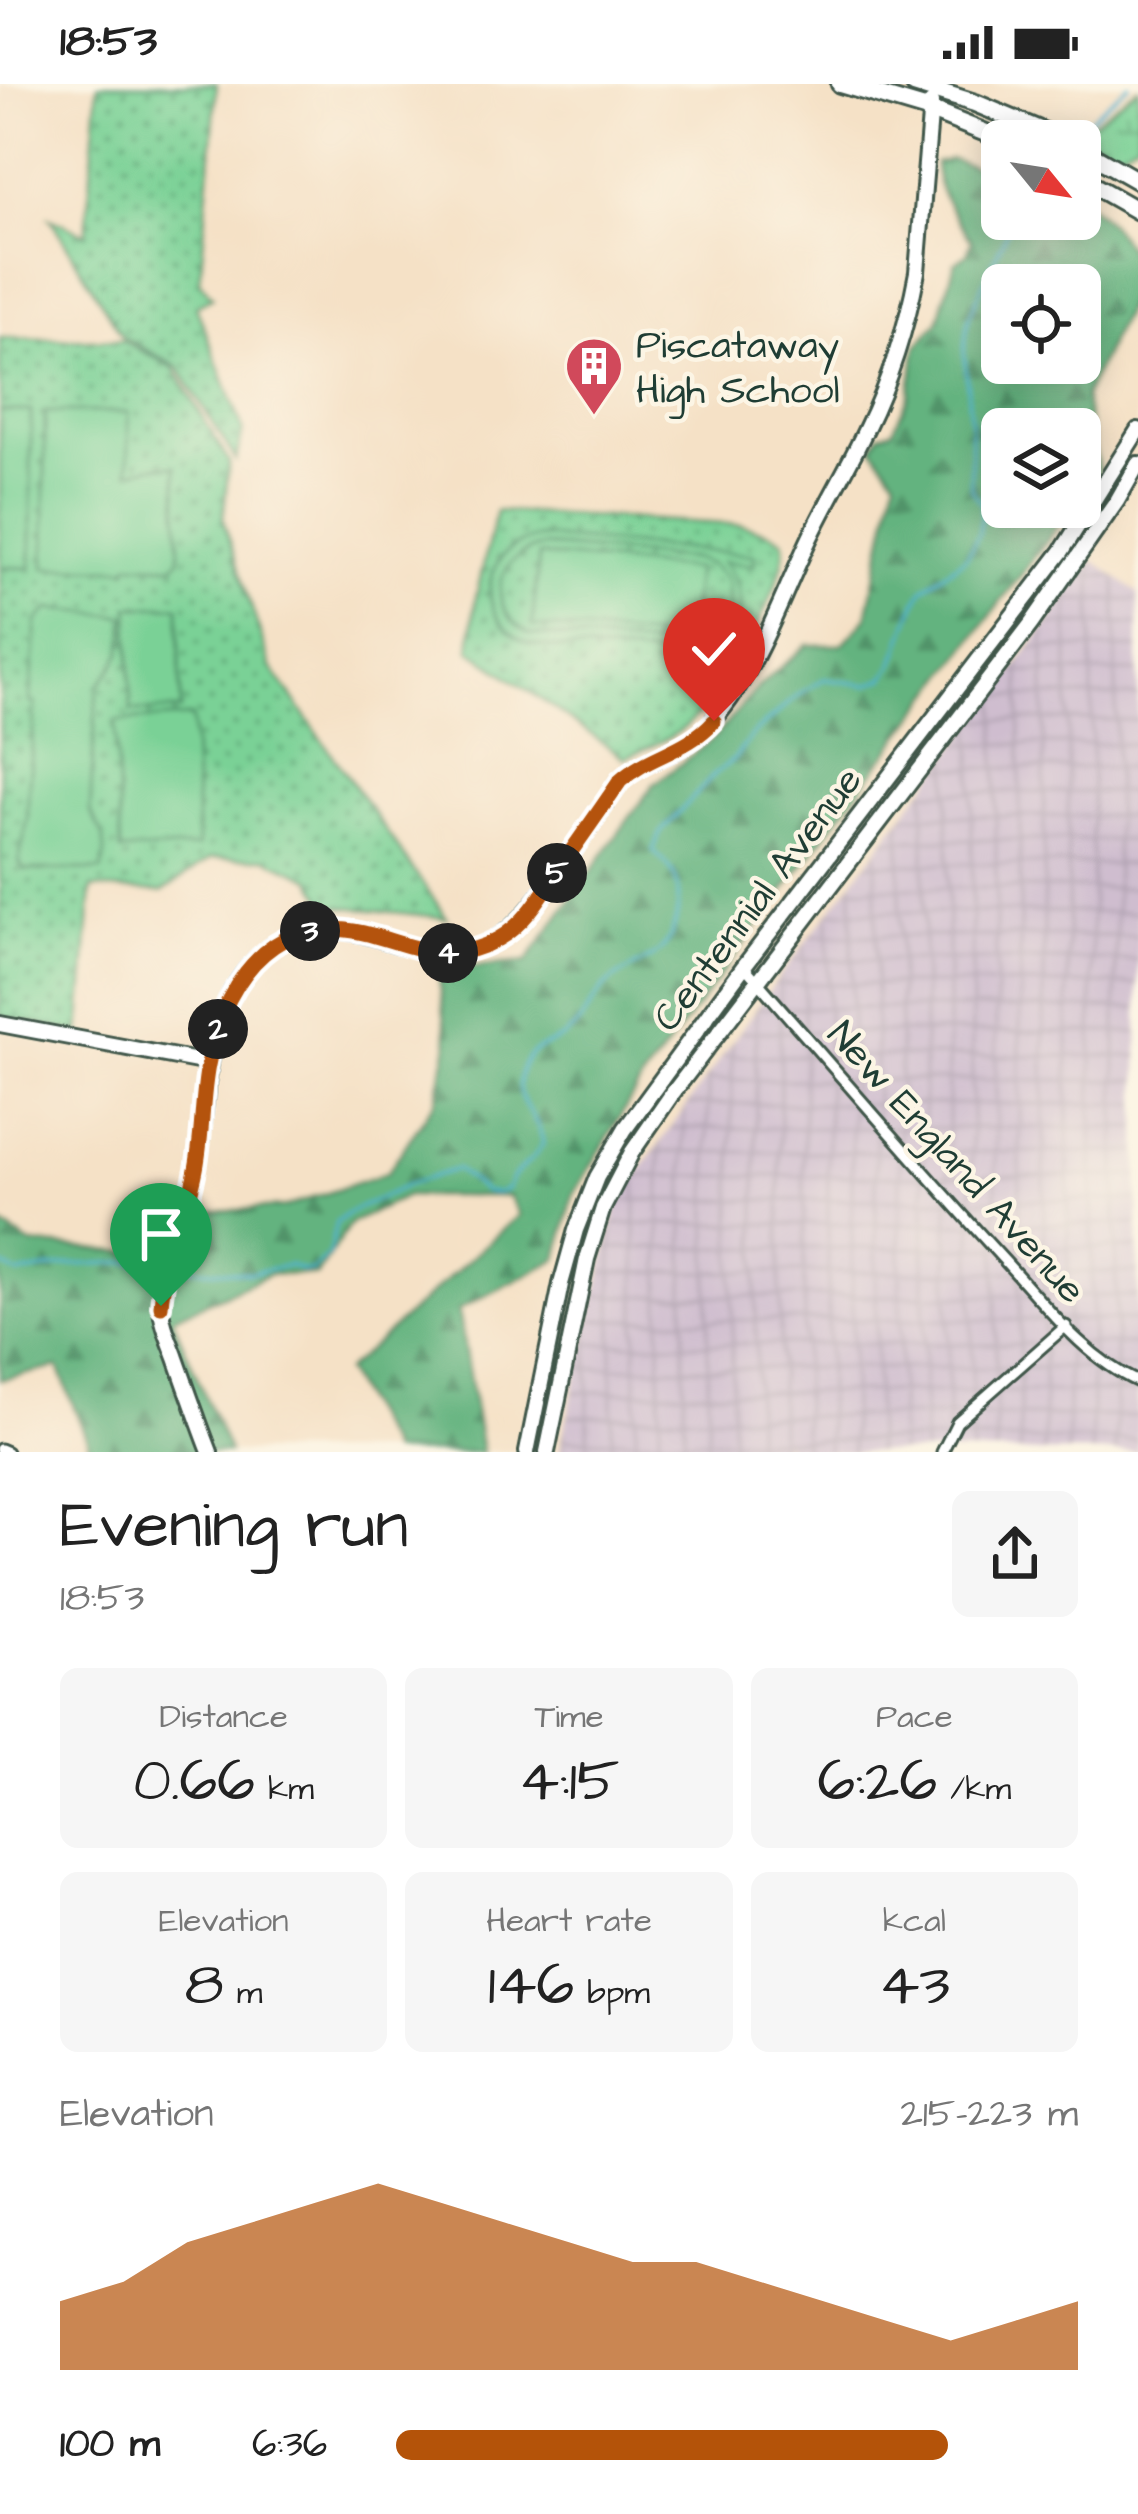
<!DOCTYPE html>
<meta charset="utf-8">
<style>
body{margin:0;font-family:"Architects Daughter",sans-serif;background:#f6f6f6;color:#222;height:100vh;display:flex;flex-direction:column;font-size:45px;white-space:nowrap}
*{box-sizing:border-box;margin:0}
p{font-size:39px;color:#767676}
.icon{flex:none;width:66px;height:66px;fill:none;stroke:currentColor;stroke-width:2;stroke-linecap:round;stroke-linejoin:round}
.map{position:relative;height:1368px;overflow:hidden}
.details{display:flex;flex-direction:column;background:#fff;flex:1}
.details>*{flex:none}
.needle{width:78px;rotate:120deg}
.buttons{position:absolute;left:981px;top:36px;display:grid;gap:24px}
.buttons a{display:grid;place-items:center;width:120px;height:120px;border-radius:18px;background:#fff;box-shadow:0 6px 30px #0003;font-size:60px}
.pin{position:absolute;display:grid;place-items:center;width:102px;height:102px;color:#fff;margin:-123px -51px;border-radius:50% 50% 50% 0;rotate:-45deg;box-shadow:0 0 12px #0007}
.pin .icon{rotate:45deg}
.km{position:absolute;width:60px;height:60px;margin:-30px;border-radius:50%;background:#222;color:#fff;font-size:33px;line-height:60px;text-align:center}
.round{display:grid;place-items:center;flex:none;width:126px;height:126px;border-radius:18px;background:#f6f6f6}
.summary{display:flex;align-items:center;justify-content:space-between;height:204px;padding:0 60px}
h1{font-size:66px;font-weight:600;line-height:90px}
.metrics{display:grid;grid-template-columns:repeat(3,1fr);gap:18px;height:204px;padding:12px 60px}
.metrics div{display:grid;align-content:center;border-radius:18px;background:#f6f6f6;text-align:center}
.metrics b{font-size:60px;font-weight:600}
.metrics small{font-size:33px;font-weight:400}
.metrics p{font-size:33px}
.chart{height:336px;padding:24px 60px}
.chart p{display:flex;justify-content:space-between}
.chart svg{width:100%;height:216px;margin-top:12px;fill:#b45309;opacity:.7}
ul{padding:0 60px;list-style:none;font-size:39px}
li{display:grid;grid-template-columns:192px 144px 1fr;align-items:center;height:90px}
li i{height:30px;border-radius:15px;background:#b45309}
.status{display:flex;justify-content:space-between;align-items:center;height:84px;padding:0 60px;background:#fff;direction:ltr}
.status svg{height:33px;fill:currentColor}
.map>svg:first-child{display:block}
.industrial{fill:url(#industrial-grid)}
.grass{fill:url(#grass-dots);stroke:#4c8765;stroke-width:3}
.forest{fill:url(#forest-firs);stroke:#41785a;stroke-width:3;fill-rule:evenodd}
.wetland{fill:url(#wetland-marsh);stroke:#4c8765;stroke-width:3}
.garden{fill:#7ad196;stroke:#4c8765;stroke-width:3;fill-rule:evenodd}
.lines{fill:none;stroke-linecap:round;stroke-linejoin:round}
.stream{stroke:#50b2cf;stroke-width:3}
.street-casing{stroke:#3f564a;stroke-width:15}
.secondary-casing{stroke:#3f564a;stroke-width:20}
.highway-casing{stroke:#3f564a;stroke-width:22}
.street{stroke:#fff;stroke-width:9}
.secondary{stroke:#fff;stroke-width:14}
.highway{stroke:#fff;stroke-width:16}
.route-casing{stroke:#fff;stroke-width:24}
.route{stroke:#b45309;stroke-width:15}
.labels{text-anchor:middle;stroke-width:9;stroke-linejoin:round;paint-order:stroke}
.poi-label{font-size:39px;fill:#1f3d34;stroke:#fcf5e5;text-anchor:start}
.street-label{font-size:39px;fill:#1f3d34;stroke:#fcf5e5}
</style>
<div class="status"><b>18:53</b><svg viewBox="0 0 49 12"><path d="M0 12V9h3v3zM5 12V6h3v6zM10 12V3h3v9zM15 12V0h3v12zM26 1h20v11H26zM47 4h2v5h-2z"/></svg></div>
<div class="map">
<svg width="1138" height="1368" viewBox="0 0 1138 1368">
<defs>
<pattern id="industrial-grid" width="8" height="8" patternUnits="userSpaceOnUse" patternTransform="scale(3)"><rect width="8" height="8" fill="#cfbdcf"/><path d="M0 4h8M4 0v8" fill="none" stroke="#b1a3b2"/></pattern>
<pattern id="grass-dots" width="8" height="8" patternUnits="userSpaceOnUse" patternTransform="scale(3)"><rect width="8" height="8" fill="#7ad196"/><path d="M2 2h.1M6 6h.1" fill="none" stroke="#63ab7b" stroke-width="1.8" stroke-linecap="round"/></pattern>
<pattern id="forest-firs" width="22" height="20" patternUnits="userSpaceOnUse" patternTransform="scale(3)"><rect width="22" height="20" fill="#63b37f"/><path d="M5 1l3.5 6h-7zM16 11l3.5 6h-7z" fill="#519369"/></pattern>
<pattern id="wetland-marsh" width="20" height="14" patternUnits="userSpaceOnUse" patternTransform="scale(3)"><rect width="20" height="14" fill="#7ad196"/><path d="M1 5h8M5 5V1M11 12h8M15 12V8" fill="none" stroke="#63ab7b"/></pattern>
</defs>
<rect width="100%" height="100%" fill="#fcf5e5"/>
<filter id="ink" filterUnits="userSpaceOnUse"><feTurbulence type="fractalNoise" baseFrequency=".00833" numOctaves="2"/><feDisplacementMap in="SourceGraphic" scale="24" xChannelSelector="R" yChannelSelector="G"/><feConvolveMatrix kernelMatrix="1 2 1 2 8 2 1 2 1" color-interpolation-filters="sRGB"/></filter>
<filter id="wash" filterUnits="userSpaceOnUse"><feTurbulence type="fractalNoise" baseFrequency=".004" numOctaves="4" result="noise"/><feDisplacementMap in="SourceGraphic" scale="48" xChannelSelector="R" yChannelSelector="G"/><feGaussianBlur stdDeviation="2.7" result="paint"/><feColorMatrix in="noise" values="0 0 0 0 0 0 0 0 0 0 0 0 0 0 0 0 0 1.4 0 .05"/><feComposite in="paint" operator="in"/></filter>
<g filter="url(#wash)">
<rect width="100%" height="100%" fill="#f5e1c6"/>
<path class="industrial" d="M 1093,476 L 1138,509 L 1138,1368 L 787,1368 L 785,1357 L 777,1368 L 559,1368 L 618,1118 L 764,913 L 1009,593 Z"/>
<path class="grass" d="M 98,0 L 217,0 L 200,198 L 213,213 L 196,222 L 243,346 L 236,376 L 178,283 L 123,253 L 50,134 L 86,150 Z
M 0,254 L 121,256 L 174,284 L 229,378 L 223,436 L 271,583 L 447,834 L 326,821 L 312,795 L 265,774 L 211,774 L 162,808 L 92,804 L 80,949 L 0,932 Z
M 496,427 L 743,441 L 771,449 L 783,456 C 796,492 714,620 684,644 C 667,657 644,665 625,674 L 470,566 L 475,517 Z"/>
<path class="forest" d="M 951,75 L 1002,92 L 1002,135 L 1080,135 L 1080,114 C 1106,133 1138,164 1138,199 L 1084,313 L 1099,388 L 1080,413 L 1080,345 L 1002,345 L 1002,423 L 1072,423 L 642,996 L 573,1112 L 558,1175 L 458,1226 L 482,1368 L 391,1368 L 345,1287 L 519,1131 L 509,1112 L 407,1112 L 351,1139 L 317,1191 L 270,1190 L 172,1234 L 229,1368 L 92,1368 L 58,1283 L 0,1296 L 0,1140 L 31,1160 L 186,1173 L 204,1128 L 286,1123 L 387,1089 L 436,1016 L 448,961 L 438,886 L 526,878 L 653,701 L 714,654 L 759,602 L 807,561 L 842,561 L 867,533 L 896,394 L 873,363 L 880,350 L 893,346 L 909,311 L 917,262 L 938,238 L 955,179 L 967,170 L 972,156 C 956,134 935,107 935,79 ZM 1002,201 L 1080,201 L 1080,279 L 1002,279 Z"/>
<path class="wetland" d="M 1138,3 L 1138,56 L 1116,69 L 1079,49 Z"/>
<path class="garden" d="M 0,327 L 31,327 L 31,484 L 0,483 Z
M 45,328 L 128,328 L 129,388 L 154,382 L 176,382 L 180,474 L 173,482 L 129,480 L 128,484 L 45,484 Z
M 545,453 L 755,471 L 754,481 L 723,478 C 755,517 741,564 689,574 C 652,571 615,568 578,565 C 563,564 546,564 532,560 C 502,552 481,517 494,487 C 503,464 523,455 545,453 ZM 545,462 L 695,475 L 711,481 L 725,494 L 728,501 L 730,530 L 719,551 L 700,564 L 689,565 L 530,550 C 484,526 493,470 545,462 Z
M 539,471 L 696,485 L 689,556 L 532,542 Z
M 179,522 L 181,626 L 131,627 L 129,523 Z
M 49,525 L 125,532 L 125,550 L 121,569 L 112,585 L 97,603 L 90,727 L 103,751 L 105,768 L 102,786 L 24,786 L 19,777 L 29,730 L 27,729 L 35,619 L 30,618 L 37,537 Z
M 192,633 L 198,763 L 121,767 L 115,637 Z"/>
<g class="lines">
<path class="stream" d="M 1070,51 L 1129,0
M 0,1180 L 18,1190 L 70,1181 L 127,1178 L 163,1182
M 172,1183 L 251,1189 L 289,1181 L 303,1187 L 313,1186 L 329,1170 L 336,1139 L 348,1129 L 410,1100 L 456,1085 L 485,1108 L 498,1109 L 507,1105 L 513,1092 L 534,1073 L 543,1060 C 540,1029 509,1019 522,984 C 530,962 549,963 565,952 C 584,939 591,917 606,901 C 622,886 645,881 661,866 C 676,852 682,815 676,796 C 673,785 661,775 653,767 L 660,749 L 715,690 L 735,674 L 752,651 L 801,609 L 824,595 L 868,601 L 884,594 L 894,580 L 912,528 L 923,505 L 966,473 L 979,449 L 982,421 L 971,405 L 971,342 L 964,266 L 969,233 L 1012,135"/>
</g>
</g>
<g filter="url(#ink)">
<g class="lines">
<g class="street-casing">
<path id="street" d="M 744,882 C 830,980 914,1078 1002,1174 C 1043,1218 1083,1273 1138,1298
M 0,1365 L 7,1368
M 942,1368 L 957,1338 L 1066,1242"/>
</g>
<g class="secondary-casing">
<path id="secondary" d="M 0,940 L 208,979
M 210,1368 C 198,1337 187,1305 176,1274 C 170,1257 161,1239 161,1221 C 161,1206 166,1191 171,1177 C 180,1148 189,1119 195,1089 C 212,1007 199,898 287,854 C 319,838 352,846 384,856 C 477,885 505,862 558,787 C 579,757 600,727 620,697 C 645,674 683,670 706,645 C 754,594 778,522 807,460 C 825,421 848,384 866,345 C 890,296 907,242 917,188 L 931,19
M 527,1368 L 561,1200 L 576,1146 L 597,1093 L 625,1045 L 744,882 L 1062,467 L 1138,346
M 547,1368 L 587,1175 L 603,1124 L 632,1068 L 672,1010 L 1031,540 L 1117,417 L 1138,380"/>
</g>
<g class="highway-casing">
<path id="highway" d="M 840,0 L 931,27 L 1006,57
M 914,0 L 975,19 L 1066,57
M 1080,64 L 1138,97
M 1080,94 L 1138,127"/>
</g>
<use href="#street" class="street"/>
<use href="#secondary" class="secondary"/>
<use href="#highway" class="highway"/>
</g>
</g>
<g class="lines" filter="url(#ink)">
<g class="route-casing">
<path id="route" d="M 161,1222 C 164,1177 186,1134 195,1090 C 203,1054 201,1017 208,981 C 219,917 257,844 331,845 C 392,845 435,891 498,855 C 527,839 545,806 563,779 C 582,752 601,725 620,697 C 649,671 686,668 714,637"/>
</g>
<use href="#route" class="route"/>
</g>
<defs>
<g id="building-pin" transform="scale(3)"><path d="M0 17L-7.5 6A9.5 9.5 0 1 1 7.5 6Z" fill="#d1495b" stroke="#fcf5e5"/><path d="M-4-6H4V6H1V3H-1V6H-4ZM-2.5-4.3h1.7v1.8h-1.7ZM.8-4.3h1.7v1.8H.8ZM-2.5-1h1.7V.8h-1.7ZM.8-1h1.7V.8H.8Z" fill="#fff"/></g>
</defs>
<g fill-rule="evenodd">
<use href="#building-pin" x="594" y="282"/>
</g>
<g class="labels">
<g class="poi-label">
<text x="636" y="274">Piscataway<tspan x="636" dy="45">High School</tspan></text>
</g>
<g class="street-label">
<text transform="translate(756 814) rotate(-53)" y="14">Centennial Avenue</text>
<text transform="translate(958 1077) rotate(48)" y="14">New England Avenue</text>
</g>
</g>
</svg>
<div class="buttons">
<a><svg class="needle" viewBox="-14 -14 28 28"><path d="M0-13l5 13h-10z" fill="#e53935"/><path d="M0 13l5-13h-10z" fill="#767676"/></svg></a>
<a><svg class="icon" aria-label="locate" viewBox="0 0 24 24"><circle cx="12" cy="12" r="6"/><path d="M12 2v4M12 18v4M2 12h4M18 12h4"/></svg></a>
<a><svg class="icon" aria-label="layers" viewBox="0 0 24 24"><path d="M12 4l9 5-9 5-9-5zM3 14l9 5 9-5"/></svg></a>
</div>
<div class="pin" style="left:161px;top:1222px;background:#1e9e55"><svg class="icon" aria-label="arrive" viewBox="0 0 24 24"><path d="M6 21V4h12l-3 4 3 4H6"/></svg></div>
<div class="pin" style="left:714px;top:637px;background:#d93025"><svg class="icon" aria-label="check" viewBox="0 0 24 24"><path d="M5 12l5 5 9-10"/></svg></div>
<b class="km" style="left:218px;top:945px">2</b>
<b class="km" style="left:310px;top:847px">3</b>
<b class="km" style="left:448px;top:869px">4</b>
<b class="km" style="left:557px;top:789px">5</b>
</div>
<section class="details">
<div class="summary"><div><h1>Evening run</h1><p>18:53</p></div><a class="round"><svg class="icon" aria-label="share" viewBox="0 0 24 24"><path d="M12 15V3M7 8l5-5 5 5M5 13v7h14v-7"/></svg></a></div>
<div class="metrics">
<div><p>Distance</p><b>0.66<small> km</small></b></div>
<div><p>Time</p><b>4:15</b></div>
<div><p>Pace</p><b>6:26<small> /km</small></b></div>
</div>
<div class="metrics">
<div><p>Elevation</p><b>8<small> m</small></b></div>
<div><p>Heart rate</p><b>146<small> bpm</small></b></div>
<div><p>kcal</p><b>43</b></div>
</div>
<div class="chart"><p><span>Elevation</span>215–223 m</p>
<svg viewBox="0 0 160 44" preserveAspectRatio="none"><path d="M0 44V30L10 26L20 18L30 14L40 10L50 6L60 10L70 14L80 18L90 22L100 22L110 26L120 30L130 34L140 38L150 34L160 30V44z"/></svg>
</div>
<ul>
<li><b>100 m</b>6:36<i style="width:81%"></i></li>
</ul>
</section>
